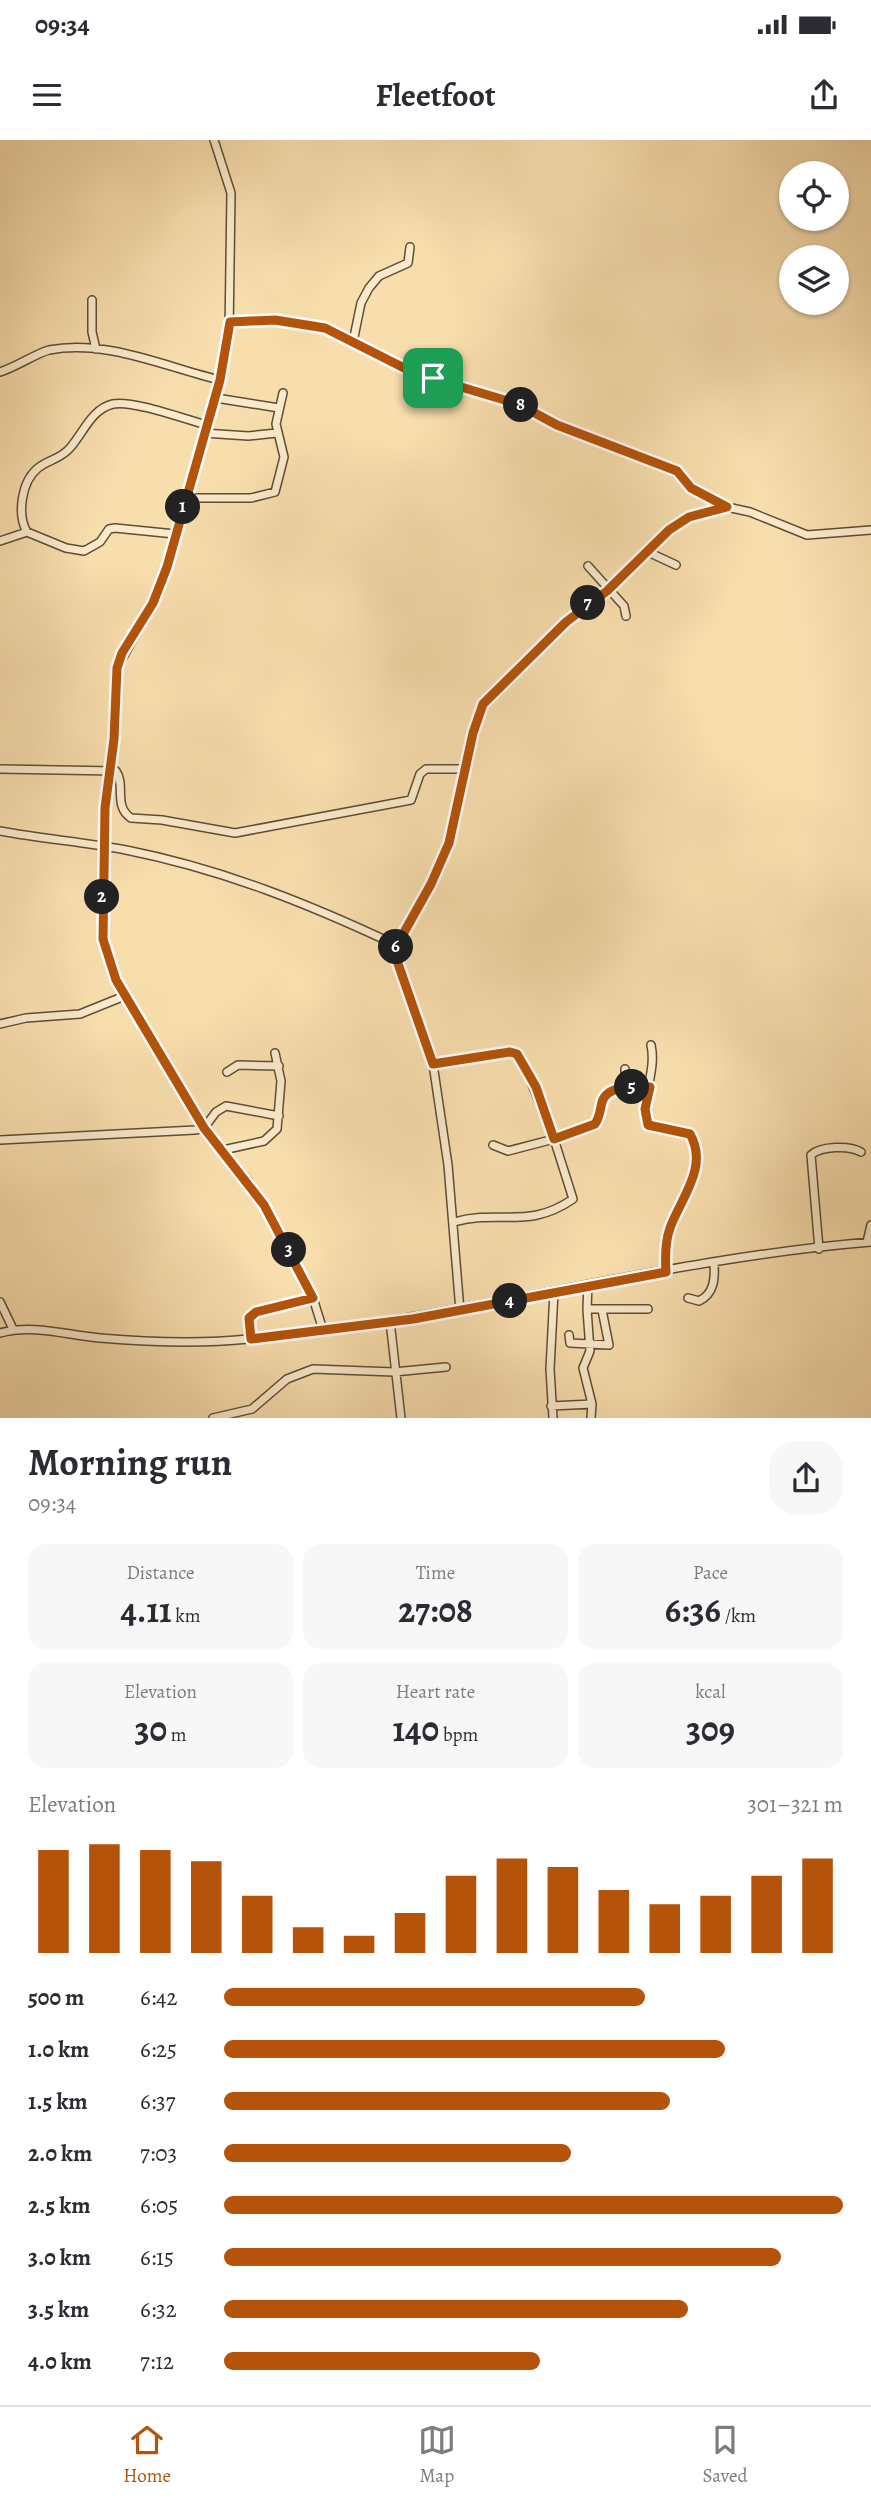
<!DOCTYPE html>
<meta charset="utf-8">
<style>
body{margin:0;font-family:Alegreya,serif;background:#f7f7f7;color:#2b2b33;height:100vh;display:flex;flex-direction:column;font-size:26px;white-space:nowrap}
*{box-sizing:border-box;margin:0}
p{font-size:23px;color:#7c7c81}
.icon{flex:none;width:38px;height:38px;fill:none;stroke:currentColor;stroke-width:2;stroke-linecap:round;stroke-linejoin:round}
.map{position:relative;height:1278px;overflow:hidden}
.sheet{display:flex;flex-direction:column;background:#fff;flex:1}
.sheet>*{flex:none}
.controls{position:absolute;left:779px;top:21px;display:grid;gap:14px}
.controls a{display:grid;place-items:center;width:70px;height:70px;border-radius:50%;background:#fff;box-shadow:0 2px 5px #0004;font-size:35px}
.pin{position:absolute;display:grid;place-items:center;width:60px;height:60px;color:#fff;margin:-30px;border-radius:14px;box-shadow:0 4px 10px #0006}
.km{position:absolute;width:35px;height:35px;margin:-18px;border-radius:50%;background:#222;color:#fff;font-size:19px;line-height:35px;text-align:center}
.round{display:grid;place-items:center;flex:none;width:74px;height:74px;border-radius:28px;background:#f7f7f7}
.head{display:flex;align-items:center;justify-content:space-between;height:119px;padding:0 28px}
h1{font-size:38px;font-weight:700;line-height:52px}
.figures{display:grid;grid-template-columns:repeat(3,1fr);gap:10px;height:119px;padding:7px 28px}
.figures div{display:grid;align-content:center;border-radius:18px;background:#f7f7f7;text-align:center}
.figures b{font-size:35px;font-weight:700}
.figures small{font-size:19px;font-weight:400}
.figures p{font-size:19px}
.chart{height:196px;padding:14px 28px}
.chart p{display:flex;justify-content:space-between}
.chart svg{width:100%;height:126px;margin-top:7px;stroke:#b45309;stroke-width:6}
ul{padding:0 28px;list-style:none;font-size:23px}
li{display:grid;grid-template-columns:112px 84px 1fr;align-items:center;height:52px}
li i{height:18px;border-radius:9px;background:#b45309}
.status{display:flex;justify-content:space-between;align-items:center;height:49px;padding:0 35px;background:#fff;direction:ltr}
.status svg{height:19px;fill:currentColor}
header{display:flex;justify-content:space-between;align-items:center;height:91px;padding:0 28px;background:#fff;font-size:32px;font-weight:700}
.tab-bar{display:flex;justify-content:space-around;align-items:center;height:98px;border-top:2px solid #e1e1e2;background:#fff;font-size:19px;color:#7c7c81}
.tab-bar a{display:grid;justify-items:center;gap:4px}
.tab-bar .active{color:#b45309}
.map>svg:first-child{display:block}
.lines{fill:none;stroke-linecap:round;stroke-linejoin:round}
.minor-casing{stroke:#5d4e36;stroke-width:10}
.minor{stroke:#fae9ca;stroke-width:7}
.route-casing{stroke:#fff;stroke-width:14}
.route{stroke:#b45309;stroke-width:9}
</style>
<div class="status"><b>09:34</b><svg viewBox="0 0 49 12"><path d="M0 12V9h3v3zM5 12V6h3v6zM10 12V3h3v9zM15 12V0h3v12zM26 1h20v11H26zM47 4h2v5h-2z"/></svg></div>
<header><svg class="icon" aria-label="menu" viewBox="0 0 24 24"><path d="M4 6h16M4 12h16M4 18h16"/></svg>Fleetfoot<svg class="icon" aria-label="share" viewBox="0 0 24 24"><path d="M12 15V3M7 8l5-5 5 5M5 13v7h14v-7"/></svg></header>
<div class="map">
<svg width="871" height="1278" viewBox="0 0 871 1278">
<rect width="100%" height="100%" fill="#f8ddad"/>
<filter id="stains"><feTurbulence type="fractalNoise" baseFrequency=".00286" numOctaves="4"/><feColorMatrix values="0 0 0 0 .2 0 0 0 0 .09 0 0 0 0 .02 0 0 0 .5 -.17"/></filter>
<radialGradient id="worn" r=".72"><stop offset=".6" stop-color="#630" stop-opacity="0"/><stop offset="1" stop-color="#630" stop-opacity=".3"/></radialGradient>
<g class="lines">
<g class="minor-casing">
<path id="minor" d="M 214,0 L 231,53 L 229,194 L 220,240 L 167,427 L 153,463 L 117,528 L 114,599 L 105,669 L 102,799 L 116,840 L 204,988 L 248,1041 L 281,1094 L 313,1158 L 323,1190
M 92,160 L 92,192 L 96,209
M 230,182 L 275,180 L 314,185 L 336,192 L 396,225 L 503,258 L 557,285 L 660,323 L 677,331 L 691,348 L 727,367
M 353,202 L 361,163 L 369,148 L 379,136 L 408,123 L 410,107
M 0,232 C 16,227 37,213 49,210 C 107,199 165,227 220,240
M 216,258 L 279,268
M 204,293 L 248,296 L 277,293
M 186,358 L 251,358 L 275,352 L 284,317 L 276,284 L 283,253
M 175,394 L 115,388 L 109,389 L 100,402 L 84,411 L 66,408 L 27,392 C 17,375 21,342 38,328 C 48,320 60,319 69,309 C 83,294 91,269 113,264 C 133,260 184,279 207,285
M 0,401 L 27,392
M 648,412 L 676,425
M 588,426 L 624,466 L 626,476
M 0,629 L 116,631 C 126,645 113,666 131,678 L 162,680 L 235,693 L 411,660 L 420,634 L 426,629 L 467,629
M 0,691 C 42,699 85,702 126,710 C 222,729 309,764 396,805
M 0,884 L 26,878 L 80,874 L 127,855
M 651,905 C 657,932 640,959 647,985 L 690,994 C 708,1028 681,1058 670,1088 C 665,1102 665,1117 666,1132
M 433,924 L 510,912 L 521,917 L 554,999 L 508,1011 L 493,1005
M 227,932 L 238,925 L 279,926
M 625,947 L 625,929
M 0,1000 L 195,990 L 204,988 L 216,972 L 226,966 L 279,976
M 223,1010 L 264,1001 L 277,989 L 281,941 L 275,913
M 454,1082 C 501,1069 528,1090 573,1059 L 554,999 L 595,984 C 600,977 600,969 603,962 C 608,944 636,947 650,947
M 867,1102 L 871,1085
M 819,1109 L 811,1015 C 821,1006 849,1005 861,1012
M 588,1145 L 587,1169 L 648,1169
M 688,1158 L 699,1161 C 714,1154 715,1139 714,1124
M 0,1162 L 13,1189
M 587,1169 L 590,1211 L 583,1228 L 592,1264 L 591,1278
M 460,1171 L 448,1025 L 433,924 L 395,815 L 396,805 L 440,728 L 449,703 L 480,571 L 492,553 L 566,482 L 607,451 L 669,390 L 689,377 L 727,367 L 750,372 L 807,395 L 871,390
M 390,1181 L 401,1278
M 0,1193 C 34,1184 66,1195 100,1198 C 148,1202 200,1204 248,1199 C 458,1180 661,1119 871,1102
M 569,1195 L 570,1203 L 609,1205 L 602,1170
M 251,1199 L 249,1178 L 256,1172 L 313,1158
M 551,1266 L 592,1264
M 213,1278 L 252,1269 L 287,1239 L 313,1229 L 394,1232 L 446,1227
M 553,1278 L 550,1229 L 554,1152"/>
</g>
<use href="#minor" class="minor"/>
</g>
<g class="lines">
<g class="route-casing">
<path id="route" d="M 275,180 L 325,188 L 414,233 L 518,264 L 557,285 L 677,331 L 691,348 L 727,367 L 689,377 L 669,390 L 607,451 L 566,482 L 483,564 L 473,593 L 449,703 L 431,744 L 397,805 L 395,815 L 433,924 L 510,912 L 517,914 L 536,947 L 554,999 L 595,984 C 600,977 600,970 602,962 C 608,944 635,947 650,947 L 645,969 L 648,985 L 690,994 C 709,1027 681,1058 670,1088 C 665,1102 665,1117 666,1132 L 413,1179 L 251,1199 L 249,1178 L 256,1172 L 313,1158 L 264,1065 L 204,988 L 116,840 L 103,799 L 105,668 L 114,599 L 117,528 L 122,513 L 153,463 L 167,427 L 220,240 L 230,182 Z"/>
</g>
<use href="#route" class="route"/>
</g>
<rect width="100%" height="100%" filter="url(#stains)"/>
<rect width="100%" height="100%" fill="url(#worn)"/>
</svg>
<div class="controls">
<a><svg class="icon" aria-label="locate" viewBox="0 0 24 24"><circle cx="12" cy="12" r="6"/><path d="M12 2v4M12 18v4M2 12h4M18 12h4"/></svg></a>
<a><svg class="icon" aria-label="layers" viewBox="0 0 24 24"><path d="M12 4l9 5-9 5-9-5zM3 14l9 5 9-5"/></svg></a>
</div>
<div class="pin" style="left:433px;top:238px;background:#1e9e55"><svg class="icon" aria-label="arrive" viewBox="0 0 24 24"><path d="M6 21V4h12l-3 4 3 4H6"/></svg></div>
<b class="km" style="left:183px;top:367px">1</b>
<b class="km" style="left:102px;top:757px">2</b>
<b class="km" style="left:289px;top:1110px">3</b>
<b class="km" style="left:510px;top:1161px">4</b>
<b class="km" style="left:632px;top:947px">5</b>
<b class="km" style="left:396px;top:807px">6</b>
<b class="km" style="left:588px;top:463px">7</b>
<b class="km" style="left:521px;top:265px">8</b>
</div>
<section class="sheet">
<div class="head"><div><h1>Morning run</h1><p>09:34</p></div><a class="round"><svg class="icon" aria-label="share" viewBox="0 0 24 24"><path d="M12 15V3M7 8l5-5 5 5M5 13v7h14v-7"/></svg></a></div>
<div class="figures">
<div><p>Distance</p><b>4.11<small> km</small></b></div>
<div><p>Time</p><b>27:08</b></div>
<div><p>Pace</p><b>6:36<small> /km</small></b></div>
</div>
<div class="figures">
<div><p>Elevation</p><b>30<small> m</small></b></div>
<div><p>Heart rate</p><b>140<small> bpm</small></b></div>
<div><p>kcal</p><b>309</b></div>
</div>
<div class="chart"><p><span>Elevation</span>301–321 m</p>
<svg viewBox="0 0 160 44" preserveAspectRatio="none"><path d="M5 44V8M15 44V6M25 44V8M35 44V12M45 44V24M55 44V35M65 44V38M75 44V30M85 44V17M95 44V11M105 44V14M115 44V22M125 44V27M135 44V24M145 44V17M155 44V11"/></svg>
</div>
<ul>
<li><b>500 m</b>6:42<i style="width:68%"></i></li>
<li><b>1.0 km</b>6:25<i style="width:81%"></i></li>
<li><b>1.5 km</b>6:37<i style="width:72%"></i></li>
<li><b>2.0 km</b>7:03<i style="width:56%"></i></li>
<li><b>2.5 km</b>6:05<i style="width:100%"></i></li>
<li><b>3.0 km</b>6:15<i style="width:90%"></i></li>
<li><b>3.5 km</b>6:32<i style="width:75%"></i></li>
<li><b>4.0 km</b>7:12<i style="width:51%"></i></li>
</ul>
</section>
<nav class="tab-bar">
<a class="active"><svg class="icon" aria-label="home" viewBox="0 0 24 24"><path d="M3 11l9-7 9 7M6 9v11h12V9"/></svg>Home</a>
<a><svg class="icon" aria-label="map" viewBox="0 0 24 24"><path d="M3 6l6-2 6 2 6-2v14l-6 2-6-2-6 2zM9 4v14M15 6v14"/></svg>Map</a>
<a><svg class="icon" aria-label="saved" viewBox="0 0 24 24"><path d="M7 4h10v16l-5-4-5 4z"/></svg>Saved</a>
</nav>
